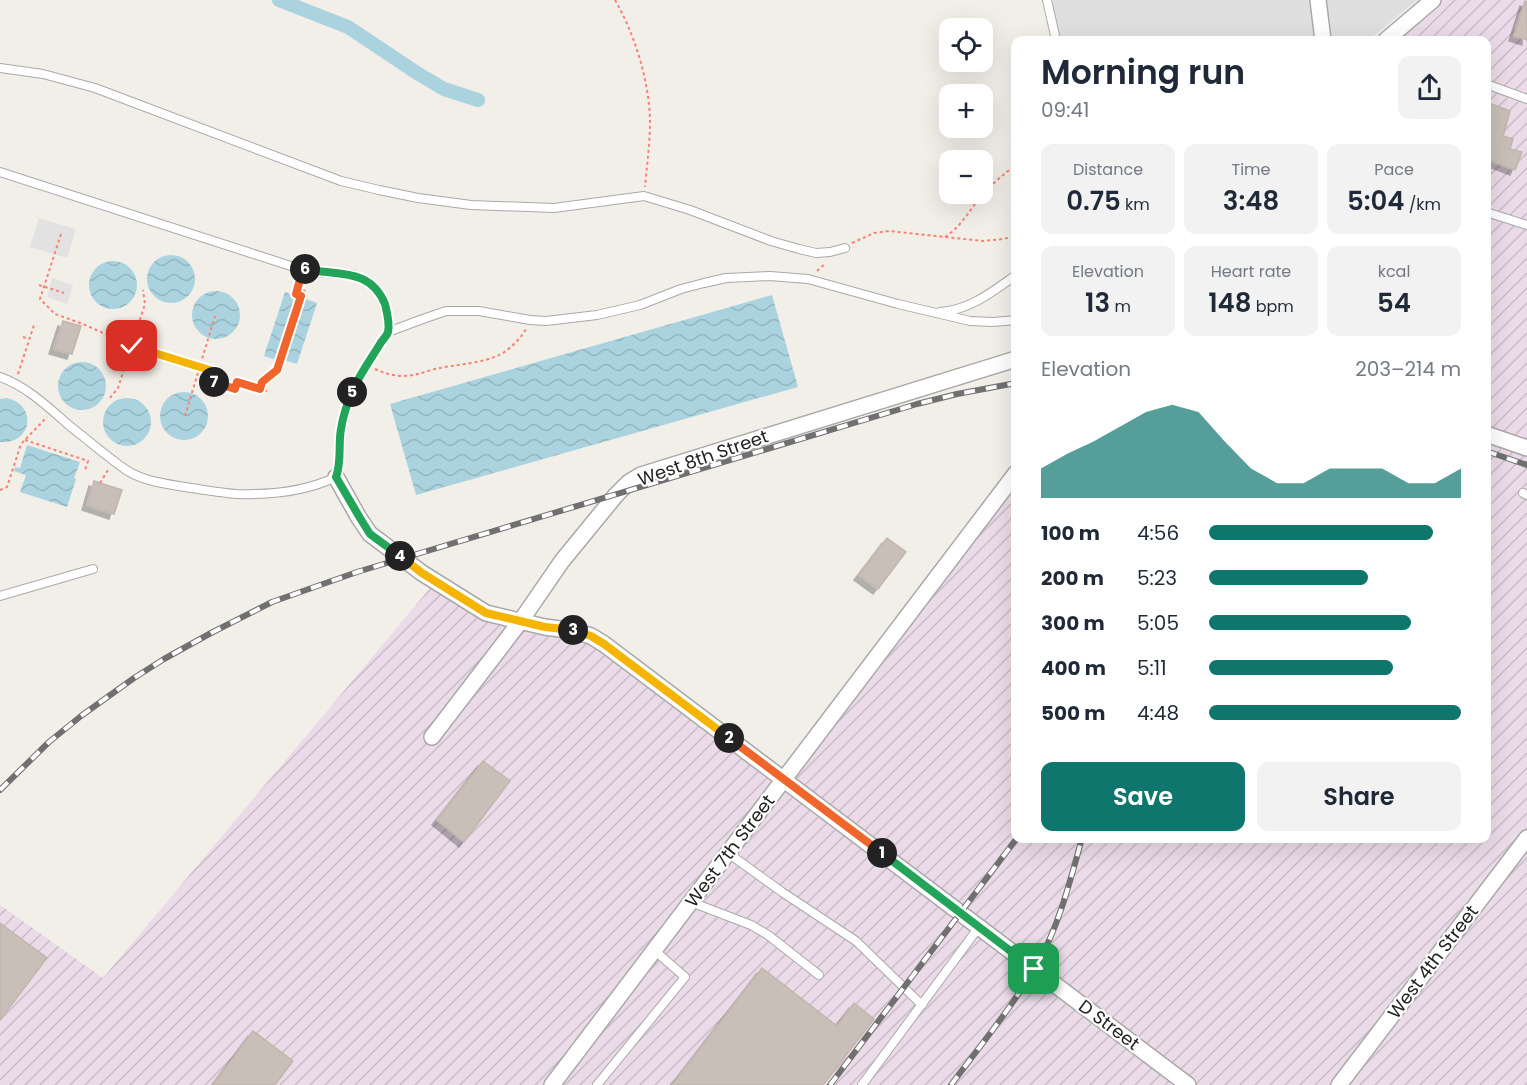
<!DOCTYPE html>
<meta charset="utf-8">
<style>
body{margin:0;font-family:Poppins,sans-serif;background:#f2f2f3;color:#1f2937;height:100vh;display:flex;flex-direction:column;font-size:22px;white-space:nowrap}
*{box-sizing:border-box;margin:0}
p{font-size:20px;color:#747a83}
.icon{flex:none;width:33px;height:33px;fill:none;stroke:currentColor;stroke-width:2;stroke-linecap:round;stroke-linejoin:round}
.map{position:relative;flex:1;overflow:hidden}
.side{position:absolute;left:1011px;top:36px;width:480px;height:807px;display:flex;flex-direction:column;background:#fff;border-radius:12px;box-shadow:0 6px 24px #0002}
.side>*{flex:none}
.tools{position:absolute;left:939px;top:18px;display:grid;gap:12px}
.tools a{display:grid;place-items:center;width:54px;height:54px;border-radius:12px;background:#fff;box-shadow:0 6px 24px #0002;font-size:30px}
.pin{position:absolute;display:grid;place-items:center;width:51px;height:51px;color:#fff;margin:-26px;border-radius:12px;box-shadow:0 3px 9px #0006}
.km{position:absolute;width:30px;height:30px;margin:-15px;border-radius:50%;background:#222;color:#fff;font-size:16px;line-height:30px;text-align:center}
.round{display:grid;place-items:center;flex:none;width:63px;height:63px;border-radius:12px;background:#f2f2f3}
.head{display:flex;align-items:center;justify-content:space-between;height:102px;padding:0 30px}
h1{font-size:33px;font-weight:600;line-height:45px}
.metrics{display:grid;grid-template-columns:repeat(3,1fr);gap:9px;height:102px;padding:6px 30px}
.metrics div{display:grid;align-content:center;border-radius:12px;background:#f2f2f3;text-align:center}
.metrics b{font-size:26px;font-weight:600}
.metrics small{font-size:16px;font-weight:400}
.metrics p{font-size:16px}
.chart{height:168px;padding:12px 30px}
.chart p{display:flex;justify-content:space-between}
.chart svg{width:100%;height:108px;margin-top:6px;fill:#0f766e;opacity:.7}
.cta{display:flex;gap:12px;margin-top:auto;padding:12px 30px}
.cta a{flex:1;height:69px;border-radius:12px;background:#0f766e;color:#fff;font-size:24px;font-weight:600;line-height:69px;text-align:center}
.cta a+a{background:#f2f2f3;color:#1f2937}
ul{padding:0 30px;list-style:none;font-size:20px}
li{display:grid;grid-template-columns:96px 72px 1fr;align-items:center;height:45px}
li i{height:15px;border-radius:8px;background:#0f766e}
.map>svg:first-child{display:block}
.residential{fill:#e0dfdf}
.industrial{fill:url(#industrial-furrows)}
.parking{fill:#e2e2e2}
.water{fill:url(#water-waves)}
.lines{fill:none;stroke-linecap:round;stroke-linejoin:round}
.canal{stroke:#aad3df;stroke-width:14}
.building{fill:#c7bfb8;stroke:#c4b6ab;stroke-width:1.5;filter:url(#shadow)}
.service-casing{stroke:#a9a9a9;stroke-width:10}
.minor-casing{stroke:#a9a9a9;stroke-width:18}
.path{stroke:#fa8072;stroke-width:2;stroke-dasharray:3 3;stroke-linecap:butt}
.service{stroke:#fff;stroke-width:8}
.minor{stroke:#fff;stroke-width:15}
.rail-casing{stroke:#707070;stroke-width:6}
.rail{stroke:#fff;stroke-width:4;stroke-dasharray:11;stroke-linecap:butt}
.split-1-casing{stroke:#fff;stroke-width:12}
.split-2-casing{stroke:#fff;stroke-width:12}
.split-3-casing{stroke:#fff;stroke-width:12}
.split-4-casing{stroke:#fff;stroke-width:12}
.split-5-casing{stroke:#fff;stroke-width:12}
.split-6-casing{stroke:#fff;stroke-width:12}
.split-7-casing{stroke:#fff;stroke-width:12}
.split-8-casing{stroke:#fff;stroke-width:12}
.split-1{stroke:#22a559;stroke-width:8}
.split-2{stroke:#f0652b;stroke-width:8}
.split-3{stroke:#f5b400;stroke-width:8}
.split-4{stroke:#f5b400;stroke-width:8}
.split-5{stroke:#22a559;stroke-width:8}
.split-6{stroke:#22a559;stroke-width:8}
.split-7{stroke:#f0652b;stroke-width:8}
.split-8{stroke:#f5b400;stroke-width:8}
.labels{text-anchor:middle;stroke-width:4.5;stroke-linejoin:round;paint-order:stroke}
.street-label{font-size:18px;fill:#222;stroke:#fff}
</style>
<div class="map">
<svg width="1527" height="1085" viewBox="0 0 1527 1085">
<defs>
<pattern id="industrial-furrows" width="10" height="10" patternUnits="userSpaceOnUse" patternTransform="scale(1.5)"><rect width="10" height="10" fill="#ebdbe8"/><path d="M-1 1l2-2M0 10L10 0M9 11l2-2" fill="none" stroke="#c9bcc7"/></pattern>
<pattern id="water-waves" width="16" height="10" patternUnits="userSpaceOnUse" patternTransform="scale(1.5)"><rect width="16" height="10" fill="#aad3df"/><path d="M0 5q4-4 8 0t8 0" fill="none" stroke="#92b5bf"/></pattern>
<filter id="shadow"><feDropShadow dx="-5" dy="5" stdDeviation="0" flood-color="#0004"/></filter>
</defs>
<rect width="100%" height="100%" fill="#f2efe9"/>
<path class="residential" d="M 1053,0 L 1417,0 L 1369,40 L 1056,40 Z"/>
<path class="industrial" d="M 1436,0 L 1527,0 L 1527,1085 L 0,1085 L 0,905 L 103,978 L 436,581 L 520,622 L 591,636 L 784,779 L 1015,473 L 1016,838 L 1486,838 L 1486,40 L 1388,40 Z"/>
<path class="parking" d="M 39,218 L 76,229 L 67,258 L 30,247 Z
M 52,278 L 73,285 L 67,304 L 47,297 Z"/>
<path class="water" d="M147 279a24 24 0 1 1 48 0a24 24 0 1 1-48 0Z
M89 285a24 24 0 1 1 48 0a24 24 0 1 1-48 0Z
M192 315a24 24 0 1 1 48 0a24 24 0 1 1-48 0Z
M 285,292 L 300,297 L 279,361 L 264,356 Z
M 772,295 L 798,387 L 416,495 L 390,404 Z
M 303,298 L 317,303 L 297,364 L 283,360 Z
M58 386a24 24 0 1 1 48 0a24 24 0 1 1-48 0Z
M160 416a24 24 0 1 1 48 0a24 24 0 1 1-48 0Z
M 7,398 C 38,405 32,445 0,442 L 0,399 Z
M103 422a24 24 0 1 1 48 0a24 24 0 1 1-48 0Z
M 27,445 L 80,462 L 74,478 L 76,479 L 67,507 L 20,492 L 26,475 L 14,471 L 15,467 L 20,468 Z"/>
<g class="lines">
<path class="canal" d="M 279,0 L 348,27 L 417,73 L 444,89 L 478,100"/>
</g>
<path class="building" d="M 1525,1 L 1527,2 L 1527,40 L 1514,36 Z
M 1486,102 L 1510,111 L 1503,136 L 1513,139 L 1510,149 L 1522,152 L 1515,170 L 1486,159 Z
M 63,321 L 81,326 L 72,354 L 54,349 Z
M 94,481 L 122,490 L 114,514 L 87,505 Z
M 887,538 L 906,552 L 878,589 L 859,575 Z
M 483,761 L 510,781 L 464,842 L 437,820 Z
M 0,923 L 47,958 L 0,1020 Z
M 762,968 L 837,1026 L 854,1003 L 874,1019 L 823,1085 L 672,1085 Z
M 253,1031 L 293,1061 L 275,1085 L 213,1085 Z"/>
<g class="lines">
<g class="service-casing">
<path id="service" d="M 1047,0 L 1056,40
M 0,68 L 43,74 L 95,88 L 341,181 L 379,190 L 418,198 L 471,205 L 554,208 L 644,196 L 690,210 L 771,241 L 799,249 L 816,253 L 830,252 L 845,248
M 1486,84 L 1527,99
M 0,172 L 297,268 C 306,270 316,272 325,273 C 335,274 345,273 354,275 C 381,284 388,307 388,332
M 1486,212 L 1527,225
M 940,312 C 970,310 992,292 1016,275
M 0,377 C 28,387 49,408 71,427 C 88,440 104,454 122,467 C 141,482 168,484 191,488 C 206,490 222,493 237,494 C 270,495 307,491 336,477 L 340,459 L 341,431 L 347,407 L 354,387 L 381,342 L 388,332 L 420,320 L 446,311 L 479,311 L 530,320 L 546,321 L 597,315 L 640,305 L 681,289 L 704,283 L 726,278 L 770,276 L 808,279 L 898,304 L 970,321 L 993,322 L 1016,320
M 1523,493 L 1527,495
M 0,596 L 93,569
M 728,853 L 782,892 L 856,941 L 922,1005
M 691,902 L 751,925 L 768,935 L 819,975
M 597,1085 L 685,977 L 654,950
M 862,1085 L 979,927"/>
</g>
<g class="minor-casing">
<path id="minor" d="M 1318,0 L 1323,40
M 1386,40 L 1433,0
M 1486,434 L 1527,448
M 336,477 L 359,518 L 370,534 L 422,573 L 486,613 L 545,627 L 574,631 L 591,636 L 604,644 L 1188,1085
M 432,737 L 520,622 L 562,561 L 616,495 L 628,483 L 641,475 L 1016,359
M 552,1085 L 1016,473
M 1339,1085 L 1527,838"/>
</g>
<path class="path" d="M 615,0 C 635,35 649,80 650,121 C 650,143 647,165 645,187
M 61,234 L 40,299 L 55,314 L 83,324 L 132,346 L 216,372 L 213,382 L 235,389 L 237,382 L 270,392
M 945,237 C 962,226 970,209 983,194 C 993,183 1004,174 1016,165
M 852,243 L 874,233 L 889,231 L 983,241 L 1003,239 L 1016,236
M 817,271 L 826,263
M 39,285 L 64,293
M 297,288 L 308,292
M 23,337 L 29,339
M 375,369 C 384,373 393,376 403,376 C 414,376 424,372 435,369 C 457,364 483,364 503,353 C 512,347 521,338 526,329
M 18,374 L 34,325
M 260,389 L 262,382 L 277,370 L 301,296 L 296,294 L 300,279
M 110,398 L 118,388 L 137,329 L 145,304 L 143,290
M 185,416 L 215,316
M 25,440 L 88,461 L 85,470
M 100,483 L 108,470
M 0,490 L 7,487 L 21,444 L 47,417"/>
<use href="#service" class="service"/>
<use href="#minor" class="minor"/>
<g class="rail-casing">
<path id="rail" d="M 1486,451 L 1527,465
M 0,790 L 49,742 L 81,716 L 134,678 L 164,659 L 211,633 L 272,602 L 357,572 L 917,404 L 957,394 L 1016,383
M 830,1085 L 1017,838
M 951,1085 C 980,1046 1012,1007 1037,965 C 1059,925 1070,882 1082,838"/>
</g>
<use href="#rail" class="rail"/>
</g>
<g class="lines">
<g class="split-1-casing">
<path id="split-1" d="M 882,853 L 1034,969"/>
</g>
<g class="split-2-casing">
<path id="split-2" d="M 729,738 L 882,853"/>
</g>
<g class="split-3-casing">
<path id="split-3" d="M 573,630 L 591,636 L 604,644 L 729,738"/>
</g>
<g class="split-4-casing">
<path id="split-4" d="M 400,556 L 422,573 L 486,613 L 545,627 L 573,630"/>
</g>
<g class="split-5-casing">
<path id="split-5" d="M 352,392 C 347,404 343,416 341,429 C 338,445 342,461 336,477 L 360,518 L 370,534 L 400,556"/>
</g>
<g class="split-6-casing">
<path id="split-6" d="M 305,269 C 336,276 370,267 385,304 C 387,312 390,324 388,332 C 387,336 382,340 380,344 C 371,359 359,375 352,392"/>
</g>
<g class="split-7-casing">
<path id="split-7" d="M 214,382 L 235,389 L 237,382 L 260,389 L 262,382 L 277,370 L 301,296 L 296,294 L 303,269 L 305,269"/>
</g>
<g class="split-8-casing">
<path id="split-8" d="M 132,346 L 216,372 L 214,382"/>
</g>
<use href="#split-1" class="split-1"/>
<use href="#split-2" class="split-2"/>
<use href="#split-3" class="split-3"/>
<use href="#split-4" class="split-4"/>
<use href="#split-5" class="split-5"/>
<use href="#split-6" class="split-6"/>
<use href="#split-7" class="split-7"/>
<use href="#split-8" class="split-8"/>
</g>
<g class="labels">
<g class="street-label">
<text transform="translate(703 458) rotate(-19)" y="6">West 8th Street</text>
<text transform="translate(730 851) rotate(-53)" y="6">West 7th Street</text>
<text transform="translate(1433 962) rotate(-53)" y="6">West 4th Street</text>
<text transform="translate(1109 1025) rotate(37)" y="6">D Street</text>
</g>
</g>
</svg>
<div class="tools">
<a><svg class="icon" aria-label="locate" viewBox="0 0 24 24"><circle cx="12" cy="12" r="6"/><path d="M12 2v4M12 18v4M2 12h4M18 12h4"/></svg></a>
<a>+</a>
<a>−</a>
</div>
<div class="pin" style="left:1034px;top:969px;background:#1e9e55"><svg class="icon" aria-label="arrive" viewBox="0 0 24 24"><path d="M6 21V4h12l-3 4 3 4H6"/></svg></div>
<div class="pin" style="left:132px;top:346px;background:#d93025"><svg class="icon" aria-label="check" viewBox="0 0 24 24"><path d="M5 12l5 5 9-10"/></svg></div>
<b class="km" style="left:882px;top:853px">1</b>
<b class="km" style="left:729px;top:738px">2</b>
<b class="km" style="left:573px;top:630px">3</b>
<b class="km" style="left:400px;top:556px">4</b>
<b class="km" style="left:352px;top:392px">5</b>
<b class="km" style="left:305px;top:269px">6</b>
<b class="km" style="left:214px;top:382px">7</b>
<section class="side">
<div class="head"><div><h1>Morning run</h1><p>09:41</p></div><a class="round"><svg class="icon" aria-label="share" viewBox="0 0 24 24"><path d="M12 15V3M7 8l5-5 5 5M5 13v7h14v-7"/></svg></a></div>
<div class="metrics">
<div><p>Distance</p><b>0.75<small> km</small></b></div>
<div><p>Time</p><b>3:48</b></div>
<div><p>Pace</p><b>5:04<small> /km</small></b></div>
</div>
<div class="metrics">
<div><p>Elevation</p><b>13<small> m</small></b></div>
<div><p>Heart rate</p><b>148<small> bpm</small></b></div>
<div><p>kcal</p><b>54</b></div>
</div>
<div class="chart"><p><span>Elevation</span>203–214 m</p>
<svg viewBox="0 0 160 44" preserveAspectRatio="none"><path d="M0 44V32L10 26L20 21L30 15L40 9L50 6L60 9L70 21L80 32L90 38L100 38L110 32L120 32L130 32L140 38L150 38L160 32V44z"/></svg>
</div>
<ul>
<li><b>100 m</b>4:56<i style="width:89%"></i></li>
<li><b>200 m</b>5:23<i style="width:63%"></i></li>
<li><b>300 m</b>5:05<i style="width:80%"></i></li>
<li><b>400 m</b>5:11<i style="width:73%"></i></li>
<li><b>500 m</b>4:48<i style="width:100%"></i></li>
</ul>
<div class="cta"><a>Save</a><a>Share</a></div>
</section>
</div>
